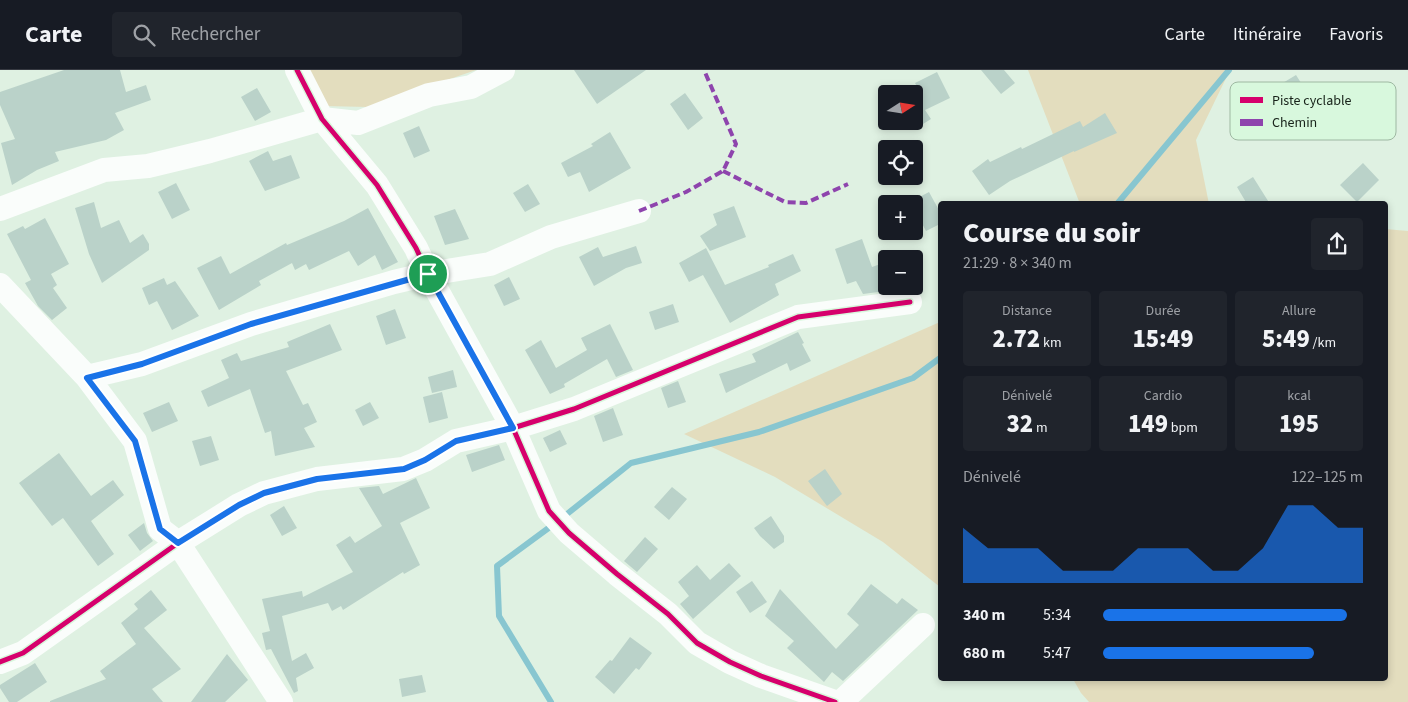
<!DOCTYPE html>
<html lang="fr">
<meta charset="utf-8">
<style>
body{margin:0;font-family:"Source Sans 3",sans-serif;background:#20242c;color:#f1f3f6;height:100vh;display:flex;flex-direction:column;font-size:19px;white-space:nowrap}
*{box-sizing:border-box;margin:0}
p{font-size:16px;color:#9ea1a6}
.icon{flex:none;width:28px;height:28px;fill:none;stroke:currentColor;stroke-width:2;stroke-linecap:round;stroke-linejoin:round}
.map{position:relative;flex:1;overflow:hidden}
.panel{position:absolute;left:938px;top:131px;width:450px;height:480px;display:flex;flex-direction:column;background:#171b24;border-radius:5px;box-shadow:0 2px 8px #0003}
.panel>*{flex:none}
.needle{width:32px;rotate:78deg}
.buttons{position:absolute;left:878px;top:15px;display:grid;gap:10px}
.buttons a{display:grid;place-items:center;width:45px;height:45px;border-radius:5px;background:#171b24;box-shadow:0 2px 8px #0003;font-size:25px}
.pin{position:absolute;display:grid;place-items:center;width:42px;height:42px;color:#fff;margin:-21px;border:2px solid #fff;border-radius:50%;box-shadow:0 1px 5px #0007}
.round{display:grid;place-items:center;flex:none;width:52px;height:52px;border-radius:5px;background:#20242c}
.headline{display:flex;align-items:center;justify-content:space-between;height:85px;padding:0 25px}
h1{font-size:28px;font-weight:800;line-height:38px}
.figures{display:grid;grid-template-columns:repeat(3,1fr);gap:8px;height:85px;padding:5px 25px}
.figures div{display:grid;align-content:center;border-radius:5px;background:#20242c;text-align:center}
.figures b{font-size:25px;font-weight:800}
.figures small{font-size:14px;font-weight:400}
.figures p{font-size:14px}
.chart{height:140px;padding:10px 25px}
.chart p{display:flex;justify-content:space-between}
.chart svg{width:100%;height:90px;margin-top:5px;fill:#1a73e8;opacity:.7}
ul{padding:0 25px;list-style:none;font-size:16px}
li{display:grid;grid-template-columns:80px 60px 1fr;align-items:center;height:38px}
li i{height:12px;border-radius:6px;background:#1a73e8}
header{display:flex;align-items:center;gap:30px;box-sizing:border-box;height:70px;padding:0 25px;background:#171b24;border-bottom:1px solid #363941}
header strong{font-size:24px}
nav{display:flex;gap:28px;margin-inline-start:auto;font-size:18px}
.search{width:350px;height:45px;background:#20242c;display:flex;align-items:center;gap:12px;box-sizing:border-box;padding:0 18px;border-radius:5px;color:#9ea1a6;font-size:19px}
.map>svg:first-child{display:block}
.grass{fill:#e3ddbe}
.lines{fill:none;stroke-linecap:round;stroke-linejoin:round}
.stream{stroke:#88c6d0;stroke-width:6}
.building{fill:#bad2c9}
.minor{stroke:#fafdfb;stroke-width:24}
.quiet{stroke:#8e44ad;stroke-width:4;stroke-dasharray:8 4;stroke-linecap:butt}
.cycleway-casing{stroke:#d8f8dd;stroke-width:8}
.cycleway{stroke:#d6006c;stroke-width:5}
.route-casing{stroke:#fff;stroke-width:10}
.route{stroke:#1a73e8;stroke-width:6}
.key{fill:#d8f8dd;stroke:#9eb8a2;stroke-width:1}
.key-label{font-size:14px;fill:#172219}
</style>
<header>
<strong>Carte</strong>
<div class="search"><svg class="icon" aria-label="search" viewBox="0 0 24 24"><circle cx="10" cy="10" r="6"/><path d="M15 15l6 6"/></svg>Rechercher</div>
<nav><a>Carte</a><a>Itinéraire</a><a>Favoris</a></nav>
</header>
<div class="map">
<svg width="1408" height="632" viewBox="0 0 1408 632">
<rect width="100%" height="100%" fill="#dff1e2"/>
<path class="grass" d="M 307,0 L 476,0 L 369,37 L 323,36 Z
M 1028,0 L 1230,0 L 1196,70 L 1209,134 L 1080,134 Z
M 1385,159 L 1408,161 L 1408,632 L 1089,632 L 1081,623 L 1073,609 L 1385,609 Z
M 940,252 L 940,517 L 883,472 L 775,407 L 684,364 Z"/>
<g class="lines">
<path class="stream" d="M 1117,134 L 1229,0
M 562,448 L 631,393 L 759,362 L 913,308 L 940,288
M 551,632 L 499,546 L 497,496 L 554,454"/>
</g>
<path class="building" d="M 64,0 L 120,0 L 126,22 L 146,15 L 151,30 L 115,43 L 124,60 L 106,70 L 55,82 L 59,91 L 37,100 L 12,115 L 1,73 L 15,69 L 0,35 L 0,22 Z
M 574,0 L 646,0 L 597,34 Z
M 981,0 L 1004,0 L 1015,13 L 1001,24 Z
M 937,2 L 950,28 L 925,40 L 931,49 L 915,59 L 910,51 L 914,51 L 914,24 L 911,24 L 919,20 L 915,13 Z
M 1296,5 L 1315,35 L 1295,48 L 1276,17 Z
M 257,18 L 271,42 L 255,51 L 241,27 Z
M 685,23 L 703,48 L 688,60 L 670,34 Z
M 1105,43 L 1117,63 L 1074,82 L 1074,81 L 1010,111 L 989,125 L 972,101 L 988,89 L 990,92 L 1021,77 L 1022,79 L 1080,51 L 1083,57 Z
M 419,56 L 430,81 L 414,88 L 403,63 Z
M 610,62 L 631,98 L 589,122 L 580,102 L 568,107 L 561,93 L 593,76 L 591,74 Z
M 268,81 L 273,91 L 291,85 L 300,108 L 265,121 L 249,91 Z
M 1363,93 L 1379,110 L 1357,132 L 1340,115 Z
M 1253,107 L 1270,134 L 1247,134 L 1237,117 Z
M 176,113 L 190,140 L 172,149 L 158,122 Z
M 528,114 L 540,134 L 525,142 L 513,123 Z
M 929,122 L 940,142 L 940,154 L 926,161 L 914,138 L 914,134 L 910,132 Z
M 94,132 L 101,158 L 119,150 L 130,173 L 143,164 L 149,174 L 149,180 L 102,213 L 89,184 L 75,138 Z
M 734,136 L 746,167 L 710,181 L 700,166 L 717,155 L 713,144 Z
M 368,138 L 398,192 L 382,200 L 375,185 L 358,196 L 349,181 L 309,200 L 306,194 L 295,200 L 292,193 L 259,211 L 261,215 L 219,240 L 197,198 L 221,186 L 230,204 L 286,173 L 287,175 L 344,151 Z
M 455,139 L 469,169 L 445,175 L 434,146 Z
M 45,148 L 69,194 L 51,204 L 57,215 L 53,218 L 67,238 L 52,250 L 38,236 L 25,213 L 31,210 L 7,164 L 23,156 L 25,159 Z
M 862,169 L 872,197 L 886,192 L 886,216 L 905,216 L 893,220 L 863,224 L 856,211 L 847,214 L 835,179 Z
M 636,176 L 642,193 L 626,198 L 594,216 L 579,187 L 598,177 L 603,187 Z
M 706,178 L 725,215 L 769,197 L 768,195 L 793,184 L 801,201 L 775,214 L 779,225 L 730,253 L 703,205 L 689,212 L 679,193 Z
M 509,207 L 520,229 L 504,236 L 494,215 Z
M 164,208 L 167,215 L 175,211 L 199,246 L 172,260 L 157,231 L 149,235 L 142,218 Z
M 673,234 L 679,252 L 655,260 L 649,242 Z
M 395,239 L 406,268 L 386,275 L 376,246 Z
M 330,254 L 342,280 L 286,301 L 303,335 L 308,333 L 317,352 L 304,358 L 315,377 L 275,386 L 271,361 L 265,363 L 250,319 L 208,337 L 201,321 L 229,308 L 221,290 L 237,283 L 241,291 L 289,277 L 287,272 Z
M 610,254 L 633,300 L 616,307 L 607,289 L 564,314 L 565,317 L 550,324 L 525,280 L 541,270 L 556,298 L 587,280 L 581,268 Z
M 798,262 L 804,273 L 802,274 L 811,291 L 790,301 L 787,293 L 726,323 L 719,304 L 756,292 L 752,284 Z
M 453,300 L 457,317 L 432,323 L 428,307 Z
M 678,311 L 686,332 L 668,338 L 661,318 Z
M 442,322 L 448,348 L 429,353 L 423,327 Z
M 169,332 L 178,351 L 152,362 L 143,343 Z
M 370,332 L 379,348 L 363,356 L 355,340 Z
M 613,338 L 623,365 L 603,372 L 594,346 Z
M 560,360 L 567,374 L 550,382 L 543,368 Z
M 211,366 L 219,390 L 200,396 L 192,371 Z
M 499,375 L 505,390 L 472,402 L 466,385 Z
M 59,383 L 91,426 L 113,410 L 124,425 L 91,451 L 114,484 L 98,496 L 63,448 L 52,456 L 19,413 Z
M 825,399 L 842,424 L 827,436 L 808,411 Z
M 416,408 L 430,438 L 400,453 L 420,495 L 404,504 L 403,502 L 343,540 L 341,536 L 332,541 L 328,533 L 282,546 L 292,591 L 306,583 L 314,598 L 296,608 L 298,621 L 294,623 L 271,579 L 266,580 L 262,563 L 270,561 L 262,529 L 302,521 L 303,527 L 353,502 L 336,475 L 350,466 L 355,473 L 382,456 L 359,418 L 379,416 L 383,424 Z
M 672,417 L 687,429 L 669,450 L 654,437 Z
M 284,436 L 297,458 L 282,466 L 270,445 Z
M 771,446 L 784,466 L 784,472 L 774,479 L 760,466 L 754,458 Z
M 144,453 L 147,463 L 153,471 L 140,481 L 128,465 Z
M 645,467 L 658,479 L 637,502 L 624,491 Z
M 729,493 L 741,506 L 693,549 L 680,534 L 689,526 L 678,512 L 697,495 L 710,510 Z
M 752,511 L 767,532 L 750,543 L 736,522 Z
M 871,514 L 897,534 L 902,528 L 918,540 L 843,611 L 832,602 L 824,612 L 787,578 L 794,571 L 765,546 L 780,519 L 836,579 L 859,555 L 847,544 Z
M 151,520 L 167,540 L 144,558 L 181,599 L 152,619 L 163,632 L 50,632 L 50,631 L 106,609 L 100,601 L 136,574 L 121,553 L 138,539 L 134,534 Z
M 630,567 L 652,583 L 639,600 L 636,598 L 614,624 L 595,607 L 610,590 L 612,591 Z
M 227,584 L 248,610 L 225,632 L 191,632 Z
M 35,593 L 47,612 L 17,632 L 9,632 L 0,618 L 0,615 Z
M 422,605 L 426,622 L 402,627 L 399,609 Z"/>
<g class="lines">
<path class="minor" d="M 297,0 L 322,49 L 377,115 L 416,178 L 428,204 L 513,358 L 549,441 L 569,463 L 617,504 L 668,544 L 697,573 L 730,592 L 761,606 L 835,632
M 0,139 L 104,100 L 148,96 L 210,81 L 322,49 L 358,53 L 429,25 L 471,17 L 503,0
M 0,215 L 87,307 L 135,371 L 160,459 L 178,473 L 281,632
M 87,307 L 142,294 L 251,254 L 394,212 L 428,204 L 490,194 L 551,167 L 639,141
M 0,592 L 23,583 L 178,473 L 239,435 L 264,423 L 317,409 L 403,399 L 425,390 L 456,371 L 513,358 L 574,339 L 798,247 L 910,232
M 841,632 L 923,555"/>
<path class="quiet" d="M 723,101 L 785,132 L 806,133 L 848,114
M 639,141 L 686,122 L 723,101 L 736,74 L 704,0"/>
<g class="cycleway-casing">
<path id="cycleway" d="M 297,0 L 322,49 L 377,115 L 416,178 L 428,204 L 513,358 L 549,441 L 569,463 L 617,504 L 668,544 L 697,573 L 730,592 L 761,606 L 835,632
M 0,592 L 23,583 L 178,473 L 239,435 L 264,423 L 317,409 L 403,399 L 425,390 L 456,371 L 513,358 L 574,339 L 798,247 L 910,232"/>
</g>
<use href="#cycleway" class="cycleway"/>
</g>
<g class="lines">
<g class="route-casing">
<path id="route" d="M 428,204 L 513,358 L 456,371 L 425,390 L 404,399 L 317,409 L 264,423 L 239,435 L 178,473 L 160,459 L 135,371 L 87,308 L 142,294 L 251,254 Z"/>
</g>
<use href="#route" class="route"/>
</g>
<rect x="1230" y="12" width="166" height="58" rx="8" class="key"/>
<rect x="1240" y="27" width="23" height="6" fill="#d6006c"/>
<rect x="1240" y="49" width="23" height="7" fill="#8e44ad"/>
<g class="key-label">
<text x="1272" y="35">Piste cyclable</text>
<text x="1272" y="57">Chemin</text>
</g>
</svg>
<div class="buttons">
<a><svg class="needle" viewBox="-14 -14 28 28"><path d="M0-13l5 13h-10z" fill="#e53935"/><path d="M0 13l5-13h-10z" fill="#9ea1a6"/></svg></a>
<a><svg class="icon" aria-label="locate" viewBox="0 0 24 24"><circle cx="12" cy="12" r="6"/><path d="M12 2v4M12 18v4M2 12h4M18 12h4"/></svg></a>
<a>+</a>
<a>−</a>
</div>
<div class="pin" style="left:428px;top:204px;background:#1e9e55"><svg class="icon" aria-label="arrive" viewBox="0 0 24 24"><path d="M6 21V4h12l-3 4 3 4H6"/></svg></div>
<section class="panel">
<div class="headline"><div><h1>Course du soir</h1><p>21:29 · 8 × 340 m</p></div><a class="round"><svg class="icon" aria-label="share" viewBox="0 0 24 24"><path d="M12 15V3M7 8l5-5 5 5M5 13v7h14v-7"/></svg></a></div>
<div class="figures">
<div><p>Distance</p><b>2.72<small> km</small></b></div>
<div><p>Durée</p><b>15:49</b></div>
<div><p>Allure</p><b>5:49<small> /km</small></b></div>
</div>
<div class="figures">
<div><p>Dénivelé</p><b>32<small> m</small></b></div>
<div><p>Cardio</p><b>149<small> bpm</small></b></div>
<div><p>kcal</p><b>195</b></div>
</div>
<div class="chart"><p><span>Dénivelé</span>122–125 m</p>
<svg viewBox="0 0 160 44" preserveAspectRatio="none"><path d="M0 44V17L10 27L20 27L30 27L40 38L50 38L60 38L70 27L80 27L90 27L100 38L110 38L120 27L130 6L140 6L150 17L160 17V44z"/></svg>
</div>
<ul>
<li><b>340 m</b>5:34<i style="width:94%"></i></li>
<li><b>680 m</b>5:47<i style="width:81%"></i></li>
</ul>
</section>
</div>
